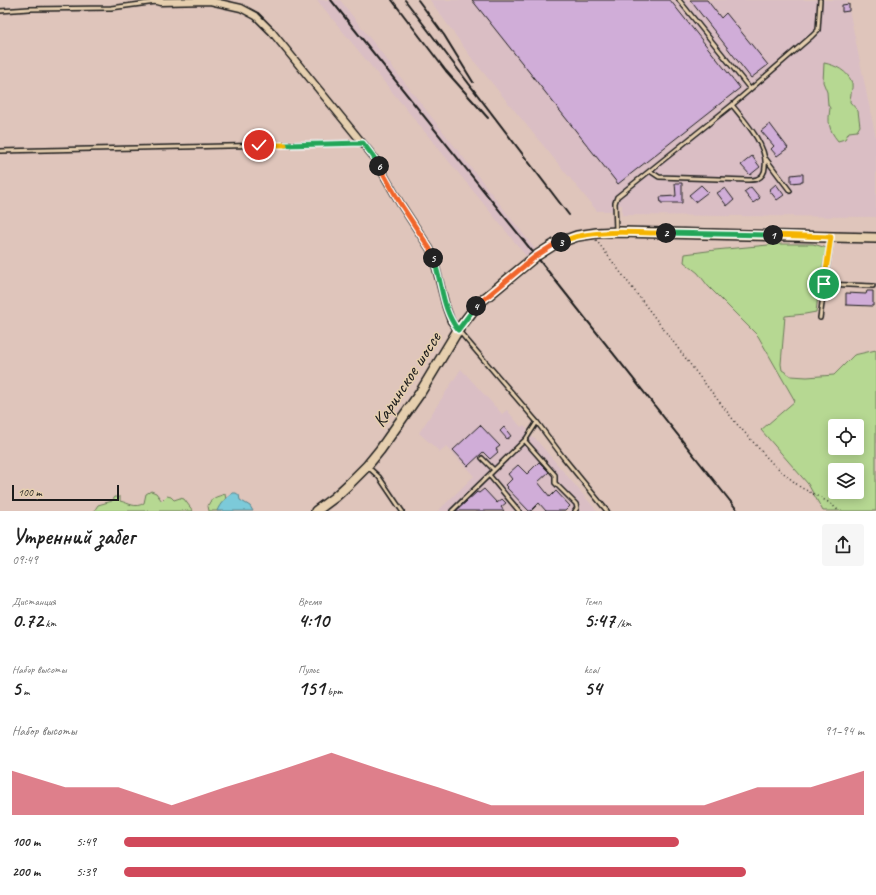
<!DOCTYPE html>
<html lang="ru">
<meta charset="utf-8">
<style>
body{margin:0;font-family:Caveat,sans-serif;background:#f6f6f6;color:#222;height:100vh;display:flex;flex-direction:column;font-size:15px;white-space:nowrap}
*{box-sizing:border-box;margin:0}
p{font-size:13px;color:#767676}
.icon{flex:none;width:22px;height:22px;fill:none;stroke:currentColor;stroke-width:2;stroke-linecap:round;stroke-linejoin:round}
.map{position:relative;height:511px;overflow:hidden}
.side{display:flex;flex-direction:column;background:#fff;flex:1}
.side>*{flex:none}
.tools{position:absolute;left:828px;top:419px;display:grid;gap:8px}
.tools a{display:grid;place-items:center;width:36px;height:36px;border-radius:4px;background:#fff;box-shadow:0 2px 10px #0003;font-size:20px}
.scale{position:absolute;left:12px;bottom:10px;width:107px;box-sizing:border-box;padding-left:4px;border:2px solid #1c1c1c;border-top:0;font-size:11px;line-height:14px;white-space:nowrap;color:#1c1c1c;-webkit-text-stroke:3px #e6cfaf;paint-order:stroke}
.pin{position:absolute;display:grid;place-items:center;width:34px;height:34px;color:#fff;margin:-17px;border:2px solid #fff;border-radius:50%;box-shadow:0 1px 4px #0007}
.km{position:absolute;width:20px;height:20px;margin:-10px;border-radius:50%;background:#222;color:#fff;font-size:11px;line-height:20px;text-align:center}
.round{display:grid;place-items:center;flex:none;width:42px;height:42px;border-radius:4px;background:#f6f6f6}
.overview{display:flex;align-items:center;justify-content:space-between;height:68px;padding:0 12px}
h1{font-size:22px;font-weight:600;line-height:30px}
.metrics{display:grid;grid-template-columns:repeat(3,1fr);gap:6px;height:68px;padding:4px 12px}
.metrics div{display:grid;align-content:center}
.metrics b{font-size:20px;font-weight:600}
.metrics small{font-size:11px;font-weight:400}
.metrics p{font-size:11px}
.chart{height:112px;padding:8px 12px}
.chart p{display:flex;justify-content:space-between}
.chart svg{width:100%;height:72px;margin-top:4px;fill:#d1495b;opacity:.7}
ul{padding:0 12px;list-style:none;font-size:13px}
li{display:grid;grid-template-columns:64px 48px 1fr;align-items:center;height:30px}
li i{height:10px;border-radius:5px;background:#d1495b}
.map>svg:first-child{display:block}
.built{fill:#dabec4}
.green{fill:#b6d892;stroke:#697a57;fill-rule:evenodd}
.water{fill:#7ccad9;stroke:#56848d}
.building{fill:#d0add8;stroke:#1c1c1c}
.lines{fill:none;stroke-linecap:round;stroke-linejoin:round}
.lane-casing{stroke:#1c1c1c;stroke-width:6}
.street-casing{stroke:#1c1c1c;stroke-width:9}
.secondary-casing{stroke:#1c1c1c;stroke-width:12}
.path{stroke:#1c1c1c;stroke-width:1.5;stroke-dasharray:1 3;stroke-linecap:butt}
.lane{stroke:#e6cfaf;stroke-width:3}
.street{stroke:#e6cfaf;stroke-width:6}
.secondary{stroke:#e6cfaf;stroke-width:9}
.rail{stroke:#1c1c1c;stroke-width:2}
.split-1-casing{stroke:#fff;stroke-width:8}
.split-2-casing{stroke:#fff;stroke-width:8}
.split-3-casing{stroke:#fff;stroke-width:8}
.split-4-casing{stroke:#fff;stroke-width:8}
.split-5-casing{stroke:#fff;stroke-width:8}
.split-6-casing{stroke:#fff;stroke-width:8}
.split-7-casing{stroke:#fff;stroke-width:8}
.split-8-casing{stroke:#fff;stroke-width:8}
.split-1{stroke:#f5b400;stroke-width:5}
.split-2{stroke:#22a559;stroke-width:5}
.split-3{stroke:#f5b400;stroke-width:5}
.split-4{stroke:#f0652b;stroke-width:5}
.split-5{stroke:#22a559;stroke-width:5}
.split-6{stroke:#f0652b;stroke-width:5}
.split-7{stroke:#22a559;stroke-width:5}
.split-8{stroke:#f5b400;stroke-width:5}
.labels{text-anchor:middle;stroke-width:3;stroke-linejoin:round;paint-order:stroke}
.street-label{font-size:19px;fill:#1c1c1c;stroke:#e6cfaf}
</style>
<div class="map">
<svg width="876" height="511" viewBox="0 0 876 511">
<rect width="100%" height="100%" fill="#dfc5bb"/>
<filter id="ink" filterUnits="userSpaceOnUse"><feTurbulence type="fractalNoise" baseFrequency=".025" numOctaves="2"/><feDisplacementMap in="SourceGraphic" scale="8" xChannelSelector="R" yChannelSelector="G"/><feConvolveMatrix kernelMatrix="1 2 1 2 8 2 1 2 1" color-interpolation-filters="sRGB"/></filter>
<g filter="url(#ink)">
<path class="built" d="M 317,0 L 340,0 L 535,249 L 527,257 Z
M 430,0 L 847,0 L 876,138 L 876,217 L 622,215 L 622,205 L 612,205 L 612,211 L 597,211 L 473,60 Z
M 461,369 L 502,414 L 507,410 L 521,427 L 524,425 L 528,430 L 527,431 L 532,437 L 534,437 L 597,511 L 438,511 L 474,476 L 446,446 L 440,452 L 419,433 Z"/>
<path class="green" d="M 824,63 C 835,65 848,71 852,83 C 853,88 850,96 850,102 L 858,111 L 860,126 L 857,131 L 849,132 L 845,139 L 838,141 C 828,129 828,122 830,108 L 828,105 L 827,92 L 823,82 Z
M 779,244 L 813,244 L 827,248 L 820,279 L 816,312 L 805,314 L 785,316 L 781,364 L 782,370 L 791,376 L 807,377 L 834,375 L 854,355 L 876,350 L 876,511 L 823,511 L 808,484 L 761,430 L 795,401 L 758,336 L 708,286 L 698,273 L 684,262 L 685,254 L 715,250 ZM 835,426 L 857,426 L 857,448 L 835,448 ZM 835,470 L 857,470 L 857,492 L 835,492 Z
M 151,491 L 156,493 L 162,501 L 167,496 L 171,497 L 174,500 L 180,498 L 184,499 L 193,511 L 94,511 L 98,505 L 112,501 L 115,497 L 120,497 L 120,501 C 129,503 135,509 144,503 L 146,494 Z
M 225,494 L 226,500 L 221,511 L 209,511 L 208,506 C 211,497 217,497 225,494 Z"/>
<path class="water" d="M 233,493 L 236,493 L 239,495 L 240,500 L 250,506 L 253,511 L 217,511 C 220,503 226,498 233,493 Z"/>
<path class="building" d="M 472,0 L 670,0 L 740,88 L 618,184 Z
M 690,0 L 707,0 L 721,18 L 726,13 L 768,65 L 751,78 Z
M 849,4 L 849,11 L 842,12 L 842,5 Z
M 770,124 L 788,148 L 777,156 L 771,149 L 774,146 L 761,131 Z
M 752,156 L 760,167 L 750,175 L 741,165 Z
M 800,174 L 803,174 L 803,181 L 801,181 L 801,182 L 791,183 L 791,175 Z
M 675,183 L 682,183 L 682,203 L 661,203 L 660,197 L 676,196 Z
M 776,184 L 784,195 L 777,200 L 769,190 Z
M 701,185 L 708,192 L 695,202 L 689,195 Z
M 751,187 L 760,198 L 753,203 L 744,192 Z
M 725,188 L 734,200 L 727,206 L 717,193 Z
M 867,291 L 873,291 L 873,306 L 846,305 L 846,293 L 866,294 Z
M 480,425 L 500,446 L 496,449 L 498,452 L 490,459 L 483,452 L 468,466 L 453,450 Z
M 504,427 L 511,436 L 507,439 L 500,431 Z
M 539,462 L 549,472 L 538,482 L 550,497 L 556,491 L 570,506 L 565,511 L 546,511 L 539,503 L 531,511 L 529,511 L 507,488 L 508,487 L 506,485 L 512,479 L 508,474 L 518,465 L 527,474 Z
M 484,489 L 497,503 L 502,499 L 506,503 L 501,507 L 504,511 L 456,511 L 477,492 L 479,493 Z"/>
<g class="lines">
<g class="lane-casing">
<path id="lane" d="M 679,0 L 750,89
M 0,11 L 29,9 L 111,8 L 156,2
M 0,151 L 362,143
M 766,159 L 790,191
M 650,171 L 659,177 L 748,180 C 751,180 755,180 757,179 C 762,177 765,172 765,167 C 768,146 744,120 732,105
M 616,231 L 615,203 L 617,197 L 732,105 L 812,36 L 818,30 L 820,0
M 825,284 L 873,286
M 820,318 L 831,238
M 459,331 L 537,422 L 563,457 L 607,511
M 525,441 L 555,475 L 555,483 L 576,504 L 577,508 L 575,511
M 482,458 L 494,470
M 368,467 L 379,477 L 402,511
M 489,475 L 519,511
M 452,511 L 526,439 L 537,422"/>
</g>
<g class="street-casing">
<path id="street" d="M 153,0 L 160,2 L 210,1 L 241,8 L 256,16 L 272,32 L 373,156 L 400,203 L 430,249 L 435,264 L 446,307 L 451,321 L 458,330"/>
</g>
<g class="secondary-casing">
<path id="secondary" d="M 316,511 L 335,497 L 348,485 L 367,466 L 380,450 L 420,393 L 458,330 L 478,304 L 536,256 L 555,244 L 577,236 L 597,233 L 621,232 L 876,238"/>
</g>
<path class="path" d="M 596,240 L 615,265 L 699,376 L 736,423 L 772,463 L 800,487 L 830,503 L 839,511"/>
<use href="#lane" class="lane"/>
<use href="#street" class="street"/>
<use href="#secondary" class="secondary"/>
<path class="rail" d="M 331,0 L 536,256 L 738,511
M 392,0 L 446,71 L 488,118
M 405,0 L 569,215
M 418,0 L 444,35 L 473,82"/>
</g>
</g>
<g class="lines" filter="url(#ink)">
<g class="split-1-casing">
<path id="split-1" d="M 773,235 L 831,237 L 824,284"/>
</g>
<g class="split-2-casing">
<path id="split-2" d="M 666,233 L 773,235"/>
</g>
<g class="split-3-casing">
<path id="split-3" d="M 561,242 C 567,240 573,237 579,236 C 607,230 637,233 666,233"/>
</g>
<g class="split-4-casing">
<path id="split-4" d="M 476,306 L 536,256 L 555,244 L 561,242"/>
</g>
<g class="split-5-casing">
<path id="split-5" d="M 433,258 C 443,283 441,308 458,330 L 476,306"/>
</g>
<g class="split-6-casing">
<path id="split-6" d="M 379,166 L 400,203 L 430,249 L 433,258"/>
</g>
<g class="split-7-casing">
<path id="split-7" d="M 285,145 L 363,143 L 373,156 L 379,166"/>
</g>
<g class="split-8-casing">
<path id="split-8" d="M 259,145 L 285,145"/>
</g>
<use href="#split-1" class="split-1"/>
<use href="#split-2" class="split-2"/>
<use href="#split-3" class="split-3"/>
<use href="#split-4" class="split-4"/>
<use href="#split-5" class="split-5"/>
<use href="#split-6" class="split-6"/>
<use href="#split-7" class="split-7"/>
<use href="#split-8" class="split-8"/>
</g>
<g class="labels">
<g class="street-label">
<text transform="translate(406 379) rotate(-57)" y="7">Каринское шоссе</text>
</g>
</g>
</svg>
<div class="tools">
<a><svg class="icon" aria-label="locate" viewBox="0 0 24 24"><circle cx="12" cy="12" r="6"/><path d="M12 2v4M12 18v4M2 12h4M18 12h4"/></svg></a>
<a><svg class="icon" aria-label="layers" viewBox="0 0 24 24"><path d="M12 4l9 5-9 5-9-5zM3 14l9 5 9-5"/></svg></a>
</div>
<div class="scale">100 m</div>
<div class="pin" style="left:824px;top:284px;background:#1e9e55"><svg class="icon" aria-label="arrive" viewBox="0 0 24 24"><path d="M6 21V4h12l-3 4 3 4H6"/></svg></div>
<div class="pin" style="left:259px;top:145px;background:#d93025"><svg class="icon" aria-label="check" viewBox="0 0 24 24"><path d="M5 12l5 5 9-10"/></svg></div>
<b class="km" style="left:773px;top:235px">1</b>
<b class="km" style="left:666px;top:233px">2</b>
<b class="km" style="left:561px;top:242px">3</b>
<b class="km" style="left:476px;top:306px">4</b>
<b class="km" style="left:433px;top:258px">5</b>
<b class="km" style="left:379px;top:166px">6</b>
</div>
<section class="side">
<div class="overview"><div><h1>Утренний забег</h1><p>09:49</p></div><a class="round"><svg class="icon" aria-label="share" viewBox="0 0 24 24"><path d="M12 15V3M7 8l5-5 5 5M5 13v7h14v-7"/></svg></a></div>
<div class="metrics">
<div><p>Дистанция</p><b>0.72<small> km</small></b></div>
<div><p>Время</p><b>4:10</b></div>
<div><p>Темп</p><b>5:47<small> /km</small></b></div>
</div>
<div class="metrics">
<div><p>Набор высоты</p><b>5<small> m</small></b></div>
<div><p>Пульс</p><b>151<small> bpm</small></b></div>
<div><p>kcal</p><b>54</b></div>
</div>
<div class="chart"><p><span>Набор высоты</span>91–94 m</p>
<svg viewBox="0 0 160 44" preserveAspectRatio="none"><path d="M0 44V17L10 27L20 27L30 38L40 27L50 17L60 6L70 17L80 27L90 38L100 38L110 38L120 38L130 38L140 27L150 27L160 17V44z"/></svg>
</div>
<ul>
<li><b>100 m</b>5:49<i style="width:75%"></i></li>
<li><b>200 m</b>5:39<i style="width:84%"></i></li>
</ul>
</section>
